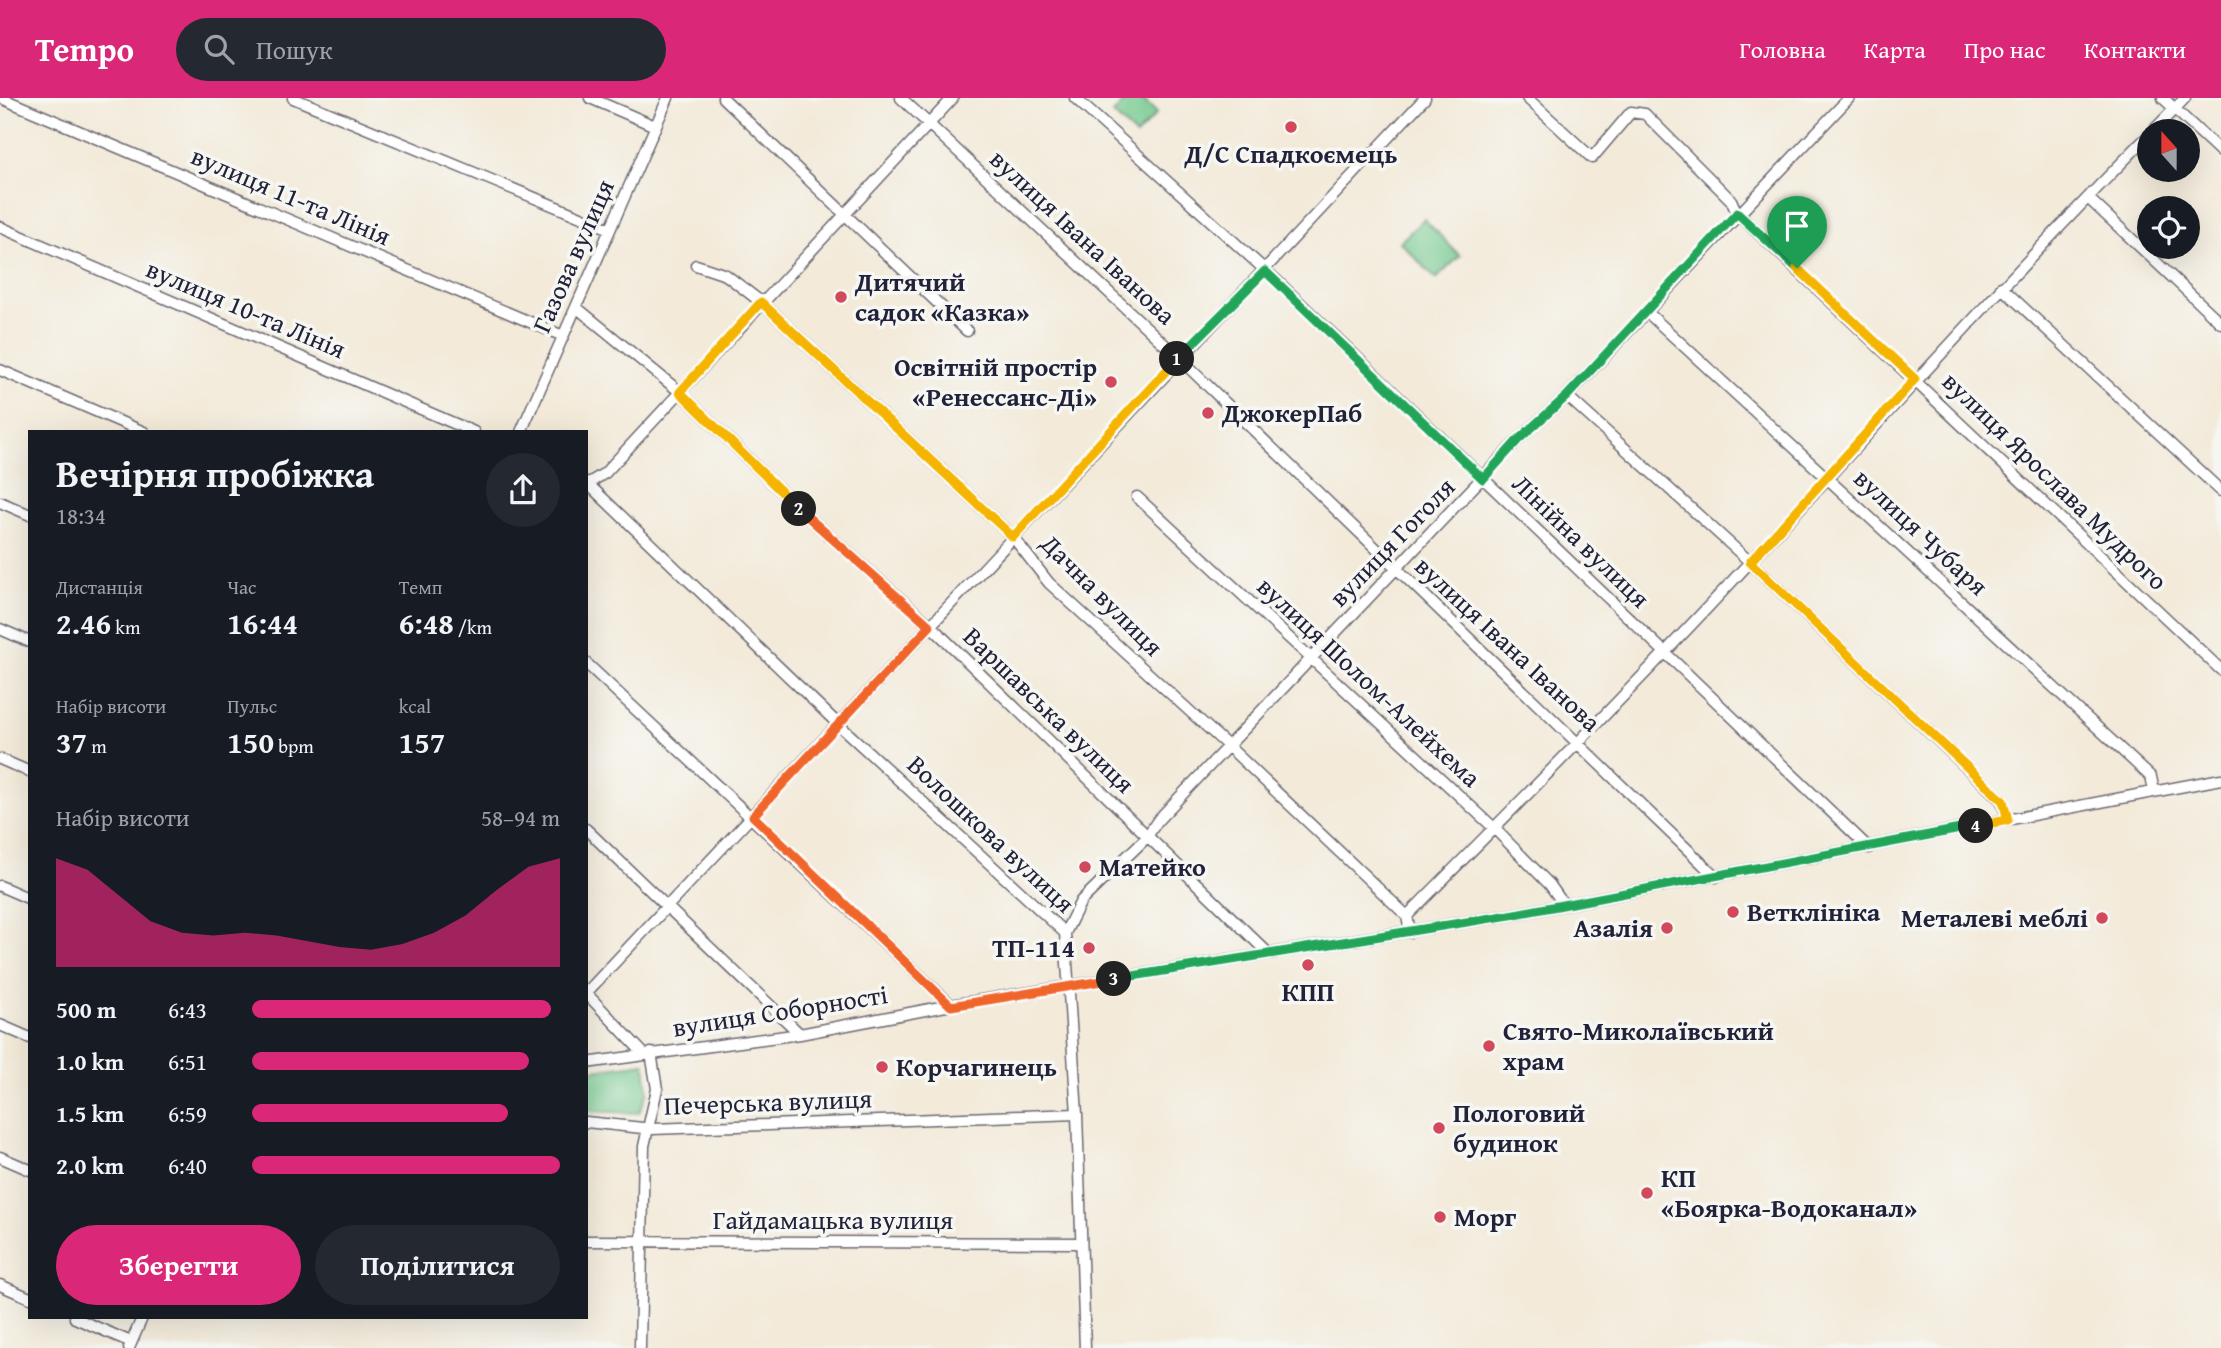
<!DOCTYPE html>
<html lang="uk">
<meta charset="utf-8">
<style>
body{margin:0;font-family:"Gentium Book Plus",serif;background:#242831;color:#f1f3f6;height:100vh;display:flex;flex-direction:column;font-size:26px;white-space:nowrap}
*{box-sizing:border-box;margin:0}
p{font-size:23px;color:#9ea1a6}
.icon{flex:none;width:38px;height:38px;fill:none;stroke:currentColor;stroke-width:2;stroke-linecap:round;stroke-linejoin:round}
.map{position:relative;flex:1;overflow:hidden}
.details{position:absolute;left:28px;top:332px;width:560px;height:889px;display:flex;flex-direction:column;background:#171b24;border-radius:0px;box-shadow:0 7px 28px #0002}
.details>*{flex:none}
.needle{width:46px;rotate:339deg}
.buttons{position:absolute;left:2137px;top:21px;display:grid;gap:14px}
.buttons a{display:grid;place-items:center;width:63px;height:63px;border-radius:50%;background:#171b24;box-shadow:0 7px 28px #0002;font-size:35px}
.pin{position:absolute;display:grid;place-items:center;width:60px;height:60px;color:#fff;margin:-72px -30px;border-radius:50% 50% 50% 0;rotate:-45deg;box-shadow:0 0 7px #0007}
.pin .icon{rotate:45deg}
.km{position:absolute;width:35px;height:35px;margin:-18px;border-radius:50%;background:#222;color:#fff;font-size:19px;line-height:35px;text-align:center}
.round{display:grid;place-items:center;flex:none;width:74px;height:74px;border-radius:37px;background:#242831}
.headline{display:flex;align-items:center;justify-content:space-between;height:119px;padding:0 28px}
h1{font-size:38px;font-weight:700;line-height:52px}
.stats{display:grid;grid-template-columns:repeat(3,1fr);gap:10px;height:119px;padding:7px 28px}
.stats div{display:grid;align-content:center}
.stats b{font-size:30px;font-weight:700}
.stats small{font-size:19px;font-weight:400}
.stats p{font-size:19px}
.chart{height:196px;padding:14px 28px}
.chart p{display:flex;justify-content:space-between}
.chart svg{width:100%;height:126px;margin-top:7px;fill:#db2777;opacity:.7}
.button{display:flex;gap:14px;margin-top:auto;padding:14px 28px}
.button a{flex:1;height:80px;border-radius:42px;background:#db2777;color:#fff;font-size:28px;font-weight:700;line-height:80px;text-align:center}
.button a+a{background:#242831;color:#f1f3f6}
ul{padding:0 28px;list-style:none;font-size:23px}
li{display:grid;grid-template-columns:112px 84px 1fr;align-items:center;height:52px}
li i{height:18px;border-radius:9px;background:#db2777}
header{display:flex;align-items:center;gap:42px;box-sizing:border-box;height:98px;padding:0 35px;background:#db2777;color:#fff}
header strong{font-size:33px}
nav{display:flex;gap:38px;margin-inline-start:auto;font-size:24px}
.search{width:490px;height:63px;background:#242831;display:flex;align-items:center;gap:18px;box-sizing:border-box;padding:0 24px;border-radius:38px;color:#9ea1a6;font-size:26px}
.map>svg:first-child{display:block}
.green{fill:#73c98e;stroke:#4a7664;stroke-width:2}
.lines{fill:none;stroke-linecap:round;stroke-linejoin:round}
.minor-casing{stroke:#6b6872;stroke-width:13}
.minor{stroke:#fff;stroke-width:10}
.split-1-casing{stroke:#fff;stroke-width:14}
.split-2-casing{stroke:#fff;stroke-width:14}
.split-3-casing{stroke:#fff;stroke-width:14}
.split-4-casing{stroke:#fff;stroke-width:14}
.split-5-casing{stroke:#fff;stroke-width:14}
.split-1{stroke:#22a559;stroke-width:9}
.split-2{stroke:#f5b400;stroke-width:9}
.split-3{stroke:#f0652b;stroke-width:9}
.split-4{stroke:#22a559;stroke-width:9}
.split-5{stroke:#f5b400;stroke-width:9}
.poi-dot{fill:#d1495b;stroke:#f6f6f2;stroke-width:2.5}
.labels{text-anchor:middle;stroke-width:7;stroke-linejoin:round;paint-order:stroke}
.poi-label{font-size:26px;font-weight:bold;fill:#22223b;stroke:#f6f6f2;text-anchor:start}
.street-label{font-size:26px;fill:#22223b;stroke:#f6f6f2}
</style>
<header>
<strong>Tempo</strong>
<div class="search"><svg class="icon" aria-label="search" viewBox="0 0 24 24"><circle cx="10" cy="10" r="6"/><path d="M15 15l6 6"/></svg>Пошук</div>
<nav><a>Головна</a><a>Карта</a><a>Про нас</a><a>Контакти</a></nav>
</header>
<div class="map">
<svg width="2221" height="1250" viewBox="0 0 2221 1250">
<rect width="100%" height="100%" fill="#f6f6f2"/>
<filter id="ink" filterUnits="userSpaceOnUse"><feTurbulence type="fractalNoise" baseFrequency=".0143" numOctaves="2"/><feDisplacementMap in="SourceGraphic" scale="14" xChannelSelector="R" yChannelSelector="G"/><feConvolveMatrix kernelMatrix="1 2 1 2 8 2 1 2 1" color-interpolation-filters="sRGB"/></filter>
<filter id="wash" filterUnits="userSpaceOnUse"><feTurbulence type="fractalNoise" baseFrequency=".00686" numOctaves="4" result="noise"/><feDisplacementMap in="SourceGraphic" scale="28" xChannelSelector="R" yChannelSelector="G"/><feGaussianBlur stdDeviation="1.57" result="paint"/><feColorMatrix in="noise" values="0 0 0 0 0 0 0 0 0 0 0 0 0 0 0 0 0 1.4 0 .05"/><feComposite in="paint" operator="in"/></filter>
<g filter="url(#wash)">
<rect width="100%" height="100%" fill="#f3ead9"/>
<path class="green" d="M 1127,0 L 1141,0 L 1157,15 L 1136,38 L 1113,16 Z
M 1424,121 L 1460,158 L 1436,181 L 1400,144 Z
M 645,965 L 648,994 L 639,1015 L 586,1013 L 586,973 Z"/>
</g>
<g filter="url(#ink)">
<g class="lines">
<g class="minor-casing">
<path id="minor" d="M 1,0 L 563,238
M 293,0 L 610,131
M 590,0 L 655,28
M 723,0 L 967,233
M 901,0 L 1179,260 L 1716,779
M 1075,0 L 1275,181 L 1869,750
M 1527,0 L 1592,60 L 1631,14 L 1645,16 L 1731,102 L 1737,115 L 2221,572
M 2163,0 L 2221,54
M 2153,33 L 2185,0
M 2088,100 L 2221,225
M 0,129 L 474,334
M 696,167 L 726,177 L 761,204 L 1013,439 L 1049,485 L 1228,648 L 1407,818
M 2001,189 L 2221,393
M 576,209 L 680,294 L 800,412 L 931,528 L 1268,855
M 1647,214 L 2151,679 L 2154,693
M 0,272 L 144,334
M 1567,298 L 1750,464 L 2002,703 L 2008,722
M 521,334 L 668,0
M 586,384 L 839,627 L 1065,835 L 1077,1016 L 1085,1250
M 589,385 L 605,375 L 953,0
M 1137,399 L 1494,730 L 1550,787 L 1564,807
M 0,404 L 30,417
M 0,531 L 30,544
M 586,565 L 951,907
M 0,661 L 30,674
M 586,731 L 800,936
M 0,788 L 30,801
M 1410,834 L 1407,818 C 1523,701 1638,585 1750,464 C 1883,321 2012,175 2149,37
M 1065,835 L 1081,803 L 1146,740 L 1158,722 L 1518,342 L 1567,298 L 1849,0
M 586,895 L 1425,0
M 586,895 L 645,957
M 0,927 L 30,940
M 586,965 L 800,936 L 951,907 L 1510,817 L 2221,681
M 586,1024 L 652,1031 L 1077,1016
M 0,1059 L 30,1072
M 586,1143 L 1080,1145
M 0,1187 L 30,1200
M 75,1220 L 131,1244
M 129,1250 L 142,1220
M 640,1250 L 644,1048 L 657,991 L 651,955"/>
</g>
<use href="#minor" class="minor"/>
</g>
</g>
<g class="lines" filter="url(#ink)">
<g class="split-1-casing">
<path id="split-1" d="M 1177,261 L 1265,173 L 1483,381 L 1518,342 L 1567,298 L 1737,115 L 1797,170"/>
</g>
<g class="split-2-casing">
<path id="split-2" d="M 799,411 L 680,294 L 761,204 L 1013,439 L 1177,261"/>
</g>
<g class="split-3-casing">
<path id="split-3" d="M 799,411 L 930,528 L 753,718 L 951,908 L 1114,881"/>
</g>
<g class="split-4-casing">
<path id="split-4" d="M 1114,881 L 1510,817 L 1976,728"/>
</g>
<g class="split-5-casing">
<path id="split-5" d="M 1797,170 L 1915,281 L 1750,464 L 2003,703 L 2008,722 L 1976,728"/>
</g>
<use href="#split-1" class="split-1"/>
<use href="#split-2" class="split-2"/>
<use href="#split-3" class="split-3"/>
<use href="#split-4" class="split-4"/>
<use href="#split-5" class="split-5"/>
</g>
<g class="poi-dot">
<circle cx="1291" cy="29" r="7"/>
<circle cx="841" cy="199" r="7"/>
<circle cx="1111" cy="284" r="7"/>
<circle cx="1208" cy="315" r="7"/>
<circle cx="1085" cy="769" r="7"/>
<circle cx="1733" cy="814" r="7"/>
<circle cx="2102" cy="820" r="7"/>
<circle cx="1667" cy="830" r="7"/>
<circle cx="1089" cy="850" r="7"/>
<circle cx="1308" cy="867" r="7"/>
<circle cx="1489" cy="948" r="7"/>
<circle cx="882" cy="969" r="7"/>
<circle cx="1439" cy="1030" r="7"/>
<circle cx="1647" cy="1095" r="7"/>
<circle cx="1440" cy="1119" r="7"/>
</g>
<g class="labels">
<g class="poi-label">
<text x="1291" y="65" text-anchor="middle">Д/С Спадкоємець</text>
<text x="855" y="193">Дитячий<tspan x="855" dy="30">садок «Казка»</tspan></text>
<text x="1097" y="278" text-anchor="end">Освітній простір<tspan x="1097" dy="30">«Ренессанс-Ді»</tspan></text>
<text x="1222" y="324">ДжокерПаб</text>
<text x="1099" y="778">Матейко</text>
<text x="1747" y="823">Ветклініка</text>
<text x="2088" y="829" text-anchor="end">Металеві меблі</text>
<text x="1653" y="839" text-anchor="end">Азалія</text>
<text x="1075" y="859" text-anchor="end">ТП-114</text>
<text x="1308" y="903" text-anchor="middle">КПП</text>
<text x="1503" y="942">Свято-Миколаївський<tspan x="1503" dy="30">храм</tspan></text>
<text x="896" y="978">Корчагинець</text>
<text x="1453" y="1024">Пологовий<tspan x="1453" dy="30">будинок</tspan></text>
<text x="1661" y="1089">КП<tspan x="1661" dy="30">«Боярка-Водоканал»</tspan></text>
<text x="1454" y="1128">Морг</text>
</g>
<g class="street-label">
<text transform="translate(291 98) rotate(23)" y="9">вулиця 11-та Лінія</text>
<text transform="translate(1083 139) rotate(43)" y="9">вулиця Івана Іванова</text>
<text transform="translate(573 158) rotate(-66)" y="9">Газова вулиця</text>
<text transform="translate(246 211) rotate(23)" y="9">вулиця 10-та Лінія</text>
<text transform="translate(2055 383) rotate(44)" y="9">вулиця Ярослава Мудрого</text>
<text transform="translate(1921 434) rotate(43)" y="9">вулиця Чубаря</text>
<text transform="translate(1581 443) rotate(44)" y="9">Лінійна вулиця</text>
<text transform="translate(1392 444) rotate(-46)" y="9">вулиця Гоголя</text>
<text transform="translate(1102 497) rotate(45)" y="9">Дачна вулиця</text>
<text transform="translate(1508 546) rotate(43)" y="9">вулиця Івана Іванова</text>
<text transform="translate(1369 584) rotate(43)" y="9">вулиця Шолом-Алейхема</text>
<text transform="translate(1049 612) rotate(44)" y="9">Варшавська вулиця</text>
<text transform="translate(991 736) rotate(43)" y="9">Волошкова вулиця</text>
<text transform="translate(780 913) rotate(-9)" y="9">вулиця Соборності</text>
<text transform="translate(768 1004) rotate(-2)" y="9">Печерська вулиця</text>
<text x="833" y="1131">Гайдамацька вулиця</text>
</g>
</g>
</svg>
<div class="buttons">
<a><svg class="needle" viewBox="-14 -14 28 28"><path d="M0-13l5 13h-10z" fill="#e53935"/><path d="M0 13l5-13h-10z" fill="#9ea1a6"/></svg></a>
<a><svg class="icon" aria-label="locate" viewBox="0 0 24 24"><circle cx="12" cy="12" r="6"/><path d="M12 2v4M12 18v4M2 12h4M18 12h4"/></svg></a>
</div>
<div class="pin" style="left:1797px;top:170px;background:#1e9e55"><svg class="icon" aria-label="arrive" viewBox="0 0 24 24"><path d="M6 21V4h12l-3 4 3 4H6"/></svg></div>
<b class="km" style="left:1177px;top:261px">1</b>
<b class="km" style="left:799px;top:411px">2</b>
<b class="km" style="left:1114px;top:881px">3</b>
<b class="km" style="left:1976px;top:728px">4</b>
<section class="details">
<div class="headline"><div><h1>Вечірня пробіжка</h1><p>18:34</p></div><a class="round"><svg class="icon" aria-label="share" viewBox="0 0 24 24"><path d="M12 15V3M7 8l5-5 5 5M5 13v7h14v-7"/></svg></a></div>
<div class="stats">
<div><p>Дистанція</p><b>2.46<small> km</small></b></div>
<div><p>Час</p><b>16:44</b></div>
<div><p>Темп</p><b>6:48<small> /km</small></b></div>
</div>
<div class="stats">
<div><p>Набір висоти</p><b>37<small> m</small></b></div>
<div><p>Пульс</p><b>150<small> bpm</small></b></div>
<div><p>kcal</p><b>157</b></div>
</div>
<div class="chart"><p><span>Набір висоти</span>58–94 m</p>
<svg viewBox="0 0 160 44" preserveAspectRatio="none"><path d="M0 44V6L10 10L20 19L30 28L40 32L50 33L60 32L70 33L80 35L90 37L100 38L110 36L120 32L130 26L140 17L150 9L160 6V44z"/></svg>
</div>
<ul>
<li><b>500 m</b>6:43<i style="width:97%"></i></li>
<li><b>1.0 km</b>6:51<i style="width:90%"></i></li>
<li><b>1.5 km</b>6:59<i style="width:83%"></i></li>
<li><b>2.0 km</b>6:40<i style="width:100%"></i></li>
</ul>
<div class="button"><a>Зберегти</a><a>Поділитися</a></div>
</section>
</div>
